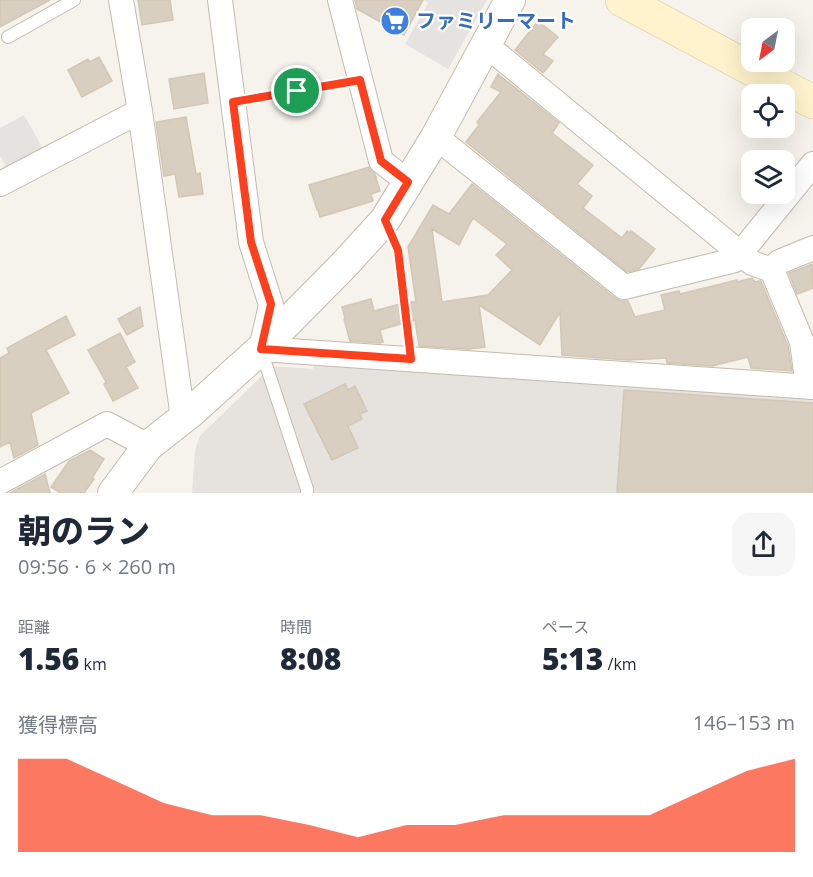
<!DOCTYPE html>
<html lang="ja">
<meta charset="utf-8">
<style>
body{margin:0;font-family:"Open Sans","Noto Sans JP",sans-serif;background:#f6f6f7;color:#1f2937;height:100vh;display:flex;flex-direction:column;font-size:22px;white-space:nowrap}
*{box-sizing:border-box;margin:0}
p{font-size:20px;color:#747a83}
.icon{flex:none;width:33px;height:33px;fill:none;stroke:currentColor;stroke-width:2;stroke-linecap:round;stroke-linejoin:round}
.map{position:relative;height:493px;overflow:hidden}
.sheet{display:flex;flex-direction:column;background:#fff;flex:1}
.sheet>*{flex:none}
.needle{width:39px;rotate:212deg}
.tools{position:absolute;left:741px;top:18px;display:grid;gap:12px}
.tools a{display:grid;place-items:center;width:54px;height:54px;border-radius:12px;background:#fff;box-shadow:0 6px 24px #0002;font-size:30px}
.pin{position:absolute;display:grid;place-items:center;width:51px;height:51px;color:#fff;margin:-26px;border:3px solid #fff;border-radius:50%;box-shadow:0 2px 6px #0007}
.round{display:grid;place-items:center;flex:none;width:63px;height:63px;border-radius:18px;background:#f6f6f7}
.overview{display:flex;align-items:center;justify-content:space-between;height:102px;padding:0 18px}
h1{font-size:33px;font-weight:800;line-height:45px}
.stats{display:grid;grid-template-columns:repeat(3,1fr);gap:9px;height:102px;padding:6px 18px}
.stats div{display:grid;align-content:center}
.stats b{font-size:30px;font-weight:800}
.stats small{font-size:16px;font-weight:400}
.stats p{font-size:16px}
.chart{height:168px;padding:12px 18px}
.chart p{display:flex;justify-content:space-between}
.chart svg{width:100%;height:108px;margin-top:6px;fill:#fc3f1d;opacity:.7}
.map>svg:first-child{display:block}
.industrial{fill:#e6e2dd}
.parking{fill:#e5e3e0}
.building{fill:#d8cfc1;stroke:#d3c7b4;stroke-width:1.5;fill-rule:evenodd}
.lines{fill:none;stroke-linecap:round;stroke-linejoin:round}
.service-casing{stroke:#c2bbae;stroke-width:14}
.minor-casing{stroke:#c2bbae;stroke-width:26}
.tertiary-casing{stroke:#c2bbae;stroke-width:32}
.secondary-casing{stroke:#d6c79b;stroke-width:34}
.path{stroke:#c4b79f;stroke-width:4;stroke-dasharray:3 3;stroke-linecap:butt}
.service{stroke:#fff;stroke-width:12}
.minor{stroke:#fff;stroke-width:24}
.tertiary{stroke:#fff;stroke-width:30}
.secondary{stroke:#fff3cd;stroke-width:33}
.route-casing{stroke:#fff;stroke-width:12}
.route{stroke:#fc3f1d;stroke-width:8}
.labels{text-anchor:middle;stroke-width:4.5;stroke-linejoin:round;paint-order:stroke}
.shop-label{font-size:20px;font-weight:bold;fill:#366cbe;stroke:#fff;text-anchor:start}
</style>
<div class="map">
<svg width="813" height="493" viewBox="0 0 813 493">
<rect width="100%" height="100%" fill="#f6f3ec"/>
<path class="industrial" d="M 314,364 L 813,398 L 813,493 L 192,493 L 195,450 L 200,436 L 272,366 L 313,369 Z"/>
<path class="parking" d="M 424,0 L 487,0 L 448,69 L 405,44 L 428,3 Z
M 24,115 L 46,154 L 10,174 L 0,156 L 0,128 Z"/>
<path class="building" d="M 0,0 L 50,0 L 0,27 Z
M 138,0 L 170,0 L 173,20 L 142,25 Z
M 355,0 L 423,0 L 404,35 L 357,9 Z
M 538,21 L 558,37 L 543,54 L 553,61 L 543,73 L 515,50 Z
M 99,57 L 112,81 L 82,97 L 68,70 L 88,59 L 90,62 Z
M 204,73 L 208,103 L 174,109 L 169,79 Z
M 498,74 L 559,123 L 552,133 L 593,165 L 577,184 L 592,196 L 583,208 L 622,238 L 627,231 L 630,233 L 631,231 L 655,249 L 639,269 L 627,272 L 466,142 L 479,125 L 477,122 L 501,92 L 491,87 Z
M 186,117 L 196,174 L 200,173 L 203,194 L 179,197 L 175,174 L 164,176 L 156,122 Z
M 369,167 L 375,174 L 380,191 L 371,194 L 373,201 L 320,217 L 318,210 L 317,210 L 309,185 Z
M 472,184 L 615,298 L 621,301 L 628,301 L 635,317 L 665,310 L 661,295 L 679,291 L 680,294 L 737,280 L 737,282 L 752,278 L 755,282 L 759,281 L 761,281 L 788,346 L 792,371 L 751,368 L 748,357 L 712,366 L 667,363 L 666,358 L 628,360 L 562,355 L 560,312 L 540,345 L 479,305 L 485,347 L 469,349 L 419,346 L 415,320 L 380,330 L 383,342 L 380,343 L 350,341 L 344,319 L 345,318 L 342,307 L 371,299 L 374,311 L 407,302 L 416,302 L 408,247 L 433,205 L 449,214 ZM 473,218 L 507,244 L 496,255 L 512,270 L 488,295 L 442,302 L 432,229 L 459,245 Z
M 812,264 L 813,288 L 797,294 L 789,273 Z
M 140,307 L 143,326 L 127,335 L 118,319 Z
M 66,316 L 75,335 L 46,350 L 69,393 L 31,413 L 38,445 L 14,458 L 10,442 L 0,447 L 0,358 L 9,353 L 7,348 Z
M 120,333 L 135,362 L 126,367 L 138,388 L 113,401 L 104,384 L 106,382 L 88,350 Z
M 345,384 L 348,390 L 355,386 L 367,411 L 360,414 L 362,419 L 348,426 L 358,448 L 332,460 L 304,404 Z
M 624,390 L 813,403 L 813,493 L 617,493 Z
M 90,450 L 104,459 L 92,478 L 94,479 L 84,493 L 61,493 L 51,487 L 69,461 Z
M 45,474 L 50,493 L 10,493 Z"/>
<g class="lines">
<g class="service-casing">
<path id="service" d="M 8,37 L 74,0
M 261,350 L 307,489 L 307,493"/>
</g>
<g class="minor-casing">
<path id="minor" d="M 121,0 L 140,111 L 183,418
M 220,0 L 251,242 L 271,305 L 261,349 L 813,387
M 340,0 L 381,161 L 408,182
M 486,45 L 752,263 L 772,270 L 802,342 L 808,387
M 436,137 L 624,287 L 735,260 L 813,164
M 0,184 L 140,111
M 772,270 L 779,262 L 813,248
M 0,482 L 107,424 L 148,446"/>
</g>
<g class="tertiary-casing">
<path id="tertiary" d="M 113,493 L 148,446 L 190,413 L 261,349 L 343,266 L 385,220 L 436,137 L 510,0"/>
</g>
<g class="secondary-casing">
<path id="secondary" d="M 622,0 L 813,102"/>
</g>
<path class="path" d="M 255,98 L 339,84
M 396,244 L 398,250 L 409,338"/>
<use href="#service" class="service"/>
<use href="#minor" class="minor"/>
<use href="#tertiary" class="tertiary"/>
<use href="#secondary" class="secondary"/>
</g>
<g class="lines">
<g class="route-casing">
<path id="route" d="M 360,80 L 381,161 L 408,182 L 385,220 L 398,250 L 411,359 L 261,349 L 271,304 L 251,242 L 233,102 Z"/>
</g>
<use href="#route" class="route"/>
</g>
<defs>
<g id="supermarket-disc" transform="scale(1.5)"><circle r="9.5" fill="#3f7fe0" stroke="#fff"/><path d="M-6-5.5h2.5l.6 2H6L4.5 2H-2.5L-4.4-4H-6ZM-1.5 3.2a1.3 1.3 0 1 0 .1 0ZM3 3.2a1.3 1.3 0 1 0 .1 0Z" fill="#fff"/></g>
</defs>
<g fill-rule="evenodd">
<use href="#supermarket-disc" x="395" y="21"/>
</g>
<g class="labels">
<g class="shop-label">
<text x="416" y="28">ファミリーマート</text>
</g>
</g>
</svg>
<div class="tools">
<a><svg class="needle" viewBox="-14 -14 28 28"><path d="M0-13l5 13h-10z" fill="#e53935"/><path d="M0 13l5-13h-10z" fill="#747a83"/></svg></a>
<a><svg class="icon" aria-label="locate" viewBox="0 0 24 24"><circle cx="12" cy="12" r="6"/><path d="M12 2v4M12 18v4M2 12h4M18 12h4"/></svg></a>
<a><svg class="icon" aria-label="layers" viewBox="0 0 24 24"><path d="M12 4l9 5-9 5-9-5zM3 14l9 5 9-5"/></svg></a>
</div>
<div class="pin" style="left:297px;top:91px;background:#1e9e55"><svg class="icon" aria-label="arrive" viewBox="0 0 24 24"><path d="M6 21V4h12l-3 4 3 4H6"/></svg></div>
</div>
<section class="sheet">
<div class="overview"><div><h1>朝のラン</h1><p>09:56 · 6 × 260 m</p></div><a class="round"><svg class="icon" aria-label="share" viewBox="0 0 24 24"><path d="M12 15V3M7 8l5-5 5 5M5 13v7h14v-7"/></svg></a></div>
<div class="stats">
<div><p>距離</p><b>1.56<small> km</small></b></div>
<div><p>時間</p><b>8:08</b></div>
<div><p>ペース</p><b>5:13<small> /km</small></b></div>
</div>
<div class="chart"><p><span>獲得標高</span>146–153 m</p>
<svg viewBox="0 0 160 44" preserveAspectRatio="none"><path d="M0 44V6L10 6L20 15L30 24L40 29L50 29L60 33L70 38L80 33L90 33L100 29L110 29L120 29L130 29L140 20L150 11L160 6V44z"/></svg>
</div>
</section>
